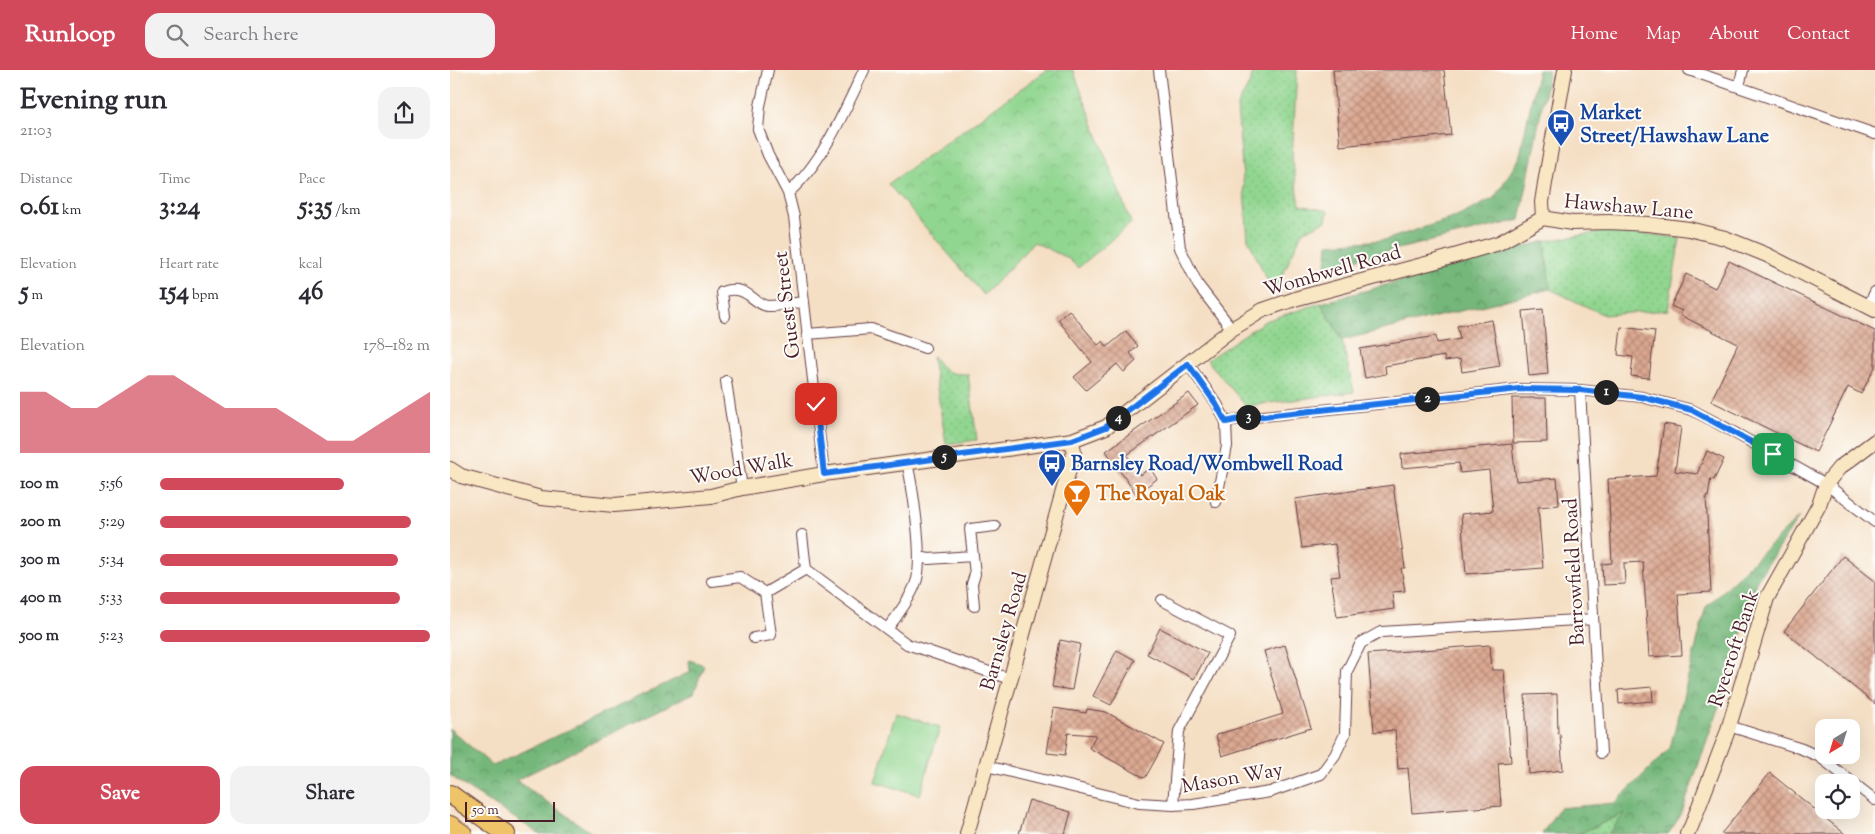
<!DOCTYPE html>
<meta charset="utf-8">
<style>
body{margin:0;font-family:"Sorts Mill Goudy",serif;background:#f2f2f3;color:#2b2b33;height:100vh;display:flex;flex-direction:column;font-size:19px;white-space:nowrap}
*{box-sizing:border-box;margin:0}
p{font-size:16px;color:#7c7c81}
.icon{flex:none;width:28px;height:28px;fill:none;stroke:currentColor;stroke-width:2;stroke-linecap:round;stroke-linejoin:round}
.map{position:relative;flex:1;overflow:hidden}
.details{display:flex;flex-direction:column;background:#fff;width:450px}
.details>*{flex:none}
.needle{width:32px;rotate:218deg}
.buttons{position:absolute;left:1365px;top:649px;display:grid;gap:10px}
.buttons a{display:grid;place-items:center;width:45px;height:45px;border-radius:10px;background:#fff;box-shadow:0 5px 20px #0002;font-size:25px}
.scale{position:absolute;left:15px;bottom:12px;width:90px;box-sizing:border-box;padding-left:5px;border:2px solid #4a1f2b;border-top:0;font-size:14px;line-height:18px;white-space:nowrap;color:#4a1f2b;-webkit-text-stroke:4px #fdfcf7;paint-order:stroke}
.pin{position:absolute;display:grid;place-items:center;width:42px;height:42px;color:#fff;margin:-21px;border-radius:10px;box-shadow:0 2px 8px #0006}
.km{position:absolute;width:25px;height:25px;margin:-12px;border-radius:50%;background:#222;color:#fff;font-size:14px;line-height:25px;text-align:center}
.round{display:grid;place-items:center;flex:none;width:52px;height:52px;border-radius:15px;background:#f2f2f3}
.overview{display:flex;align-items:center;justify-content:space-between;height:85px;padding:0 20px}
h1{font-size:28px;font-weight:700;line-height:38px}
.figures{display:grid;grid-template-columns:repeat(3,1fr);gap:8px;height:85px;padding:5px 20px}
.figures div{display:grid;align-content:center}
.figures b{font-size:25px;font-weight:700}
.figures small{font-size:14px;font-weight:400}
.figures p{font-size:14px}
.chart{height:140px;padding:10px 20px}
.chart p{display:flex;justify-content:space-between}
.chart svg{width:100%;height:90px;margin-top:5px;fill:#d1495b;opacity:.7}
.cta{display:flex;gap:10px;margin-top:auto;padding:10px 20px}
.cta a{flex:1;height:58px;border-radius:15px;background:#d1495b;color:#fff;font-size:20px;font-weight:700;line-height:58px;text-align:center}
.cta a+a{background:#f2f2f3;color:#2b2b33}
ul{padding:0 20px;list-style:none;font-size:16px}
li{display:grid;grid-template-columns:80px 60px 1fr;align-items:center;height:38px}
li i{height:12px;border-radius:6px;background:#d1495b}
header{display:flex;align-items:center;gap:30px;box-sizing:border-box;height:70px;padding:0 25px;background:#d1495b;color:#fff}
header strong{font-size:24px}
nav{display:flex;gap:28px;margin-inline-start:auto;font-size:18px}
.search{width:350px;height:45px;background:#f2f2f3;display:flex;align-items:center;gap:12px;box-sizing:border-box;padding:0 18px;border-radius:15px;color:#7c7c81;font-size:19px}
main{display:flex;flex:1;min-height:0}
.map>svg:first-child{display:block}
.grass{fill:url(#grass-dots);stroke:#6e7a5e}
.forest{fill:url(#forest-crowns);stroke:#5f6b52}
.park{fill:url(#park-crowns);stroke:#6e7a5e}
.pitch{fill:#91d690;stroke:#6e7a5e}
.building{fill:url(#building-cross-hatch)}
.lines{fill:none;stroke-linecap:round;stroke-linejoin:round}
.street-casing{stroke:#643c42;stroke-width:12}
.secondary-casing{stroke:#643c42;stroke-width:16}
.highway-casing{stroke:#643c42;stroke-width:20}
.street{stroke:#fff;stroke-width:10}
.secondary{stroke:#f9e7c3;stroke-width:14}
.highway{stroke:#efc469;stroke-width:18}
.route-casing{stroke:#fff;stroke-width:10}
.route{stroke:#1a73e8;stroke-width:6}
.labels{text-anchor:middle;stroke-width:4;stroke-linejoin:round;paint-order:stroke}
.transit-label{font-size:20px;font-weight:bold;fill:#164399;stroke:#fdfcf7;text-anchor:start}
.street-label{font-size:20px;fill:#4a1f2b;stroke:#fdfcf7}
.food-label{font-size:20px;font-weight:bold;fill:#c56008;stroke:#fdfcf7;text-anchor:start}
</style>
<header>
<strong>Runloop</strong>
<div class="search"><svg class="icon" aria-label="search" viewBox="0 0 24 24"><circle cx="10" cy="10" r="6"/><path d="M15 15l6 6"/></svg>Search here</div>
<nav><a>Home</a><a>Map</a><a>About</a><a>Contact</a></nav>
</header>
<main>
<section class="details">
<div class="overview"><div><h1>Evening run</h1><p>21:03</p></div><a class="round"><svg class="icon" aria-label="share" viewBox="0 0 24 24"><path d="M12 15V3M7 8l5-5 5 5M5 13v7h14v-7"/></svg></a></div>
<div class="figures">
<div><p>Distance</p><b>0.61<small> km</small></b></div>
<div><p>Time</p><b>3:24</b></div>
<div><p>Pace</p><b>5:35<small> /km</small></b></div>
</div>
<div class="figures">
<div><p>Elevation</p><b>5<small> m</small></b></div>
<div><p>Heart rate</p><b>154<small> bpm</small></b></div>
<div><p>kcal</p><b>46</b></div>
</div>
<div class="chart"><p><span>Elevation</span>178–182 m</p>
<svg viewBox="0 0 160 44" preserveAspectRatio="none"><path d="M0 44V14L10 14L20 22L30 22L40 14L50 6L60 6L70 14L80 22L90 22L100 22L110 30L120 38L130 38L140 30L150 22L160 14V44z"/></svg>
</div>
<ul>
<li><b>100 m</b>5:56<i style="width:68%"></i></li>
<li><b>200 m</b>5:29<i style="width:93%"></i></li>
<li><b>300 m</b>5:34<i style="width:88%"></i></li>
<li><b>400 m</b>5:33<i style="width:89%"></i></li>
<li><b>500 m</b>5:23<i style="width:100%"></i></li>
</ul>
<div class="cta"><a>Save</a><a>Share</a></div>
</section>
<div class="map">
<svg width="1425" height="764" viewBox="0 0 1425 764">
<defs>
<pattern id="grass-dots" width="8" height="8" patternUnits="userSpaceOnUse" patternTransform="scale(1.25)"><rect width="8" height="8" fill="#91d690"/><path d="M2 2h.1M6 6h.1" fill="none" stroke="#7fb77c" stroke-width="1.8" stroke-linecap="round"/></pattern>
<pattern id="forest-crowns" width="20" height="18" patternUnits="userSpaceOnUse" patternTransform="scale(1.25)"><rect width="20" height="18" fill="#74b77a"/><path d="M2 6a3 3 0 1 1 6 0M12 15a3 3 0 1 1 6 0" fill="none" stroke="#619464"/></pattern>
<pattern id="park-crowns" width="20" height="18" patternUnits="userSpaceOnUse" patternTransform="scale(1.25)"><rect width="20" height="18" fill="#91d690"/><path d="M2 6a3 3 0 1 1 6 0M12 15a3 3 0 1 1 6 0" fill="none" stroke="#7fb77c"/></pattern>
<pattern id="building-cross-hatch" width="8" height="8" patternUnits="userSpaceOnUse" patternTransform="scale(1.25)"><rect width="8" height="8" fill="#dca992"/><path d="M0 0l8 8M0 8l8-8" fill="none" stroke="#b48977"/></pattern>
</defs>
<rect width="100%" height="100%" fill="#fdfcf7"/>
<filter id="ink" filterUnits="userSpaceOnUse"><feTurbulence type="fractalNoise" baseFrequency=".02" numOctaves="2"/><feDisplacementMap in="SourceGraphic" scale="10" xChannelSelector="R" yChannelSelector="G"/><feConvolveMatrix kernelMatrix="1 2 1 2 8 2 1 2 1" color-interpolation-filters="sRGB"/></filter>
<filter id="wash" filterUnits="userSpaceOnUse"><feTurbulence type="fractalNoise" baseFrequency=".0096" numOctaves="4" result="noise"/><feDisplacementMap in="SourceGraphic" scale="20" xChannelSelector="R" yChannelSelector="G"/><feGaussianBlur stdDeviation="1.12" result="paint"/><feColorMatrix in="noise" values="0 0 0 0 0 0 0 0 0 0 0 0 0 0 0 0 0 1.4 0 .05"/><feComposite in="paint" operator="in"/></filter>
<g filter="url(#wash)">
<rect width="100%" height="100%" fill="#f5dfc4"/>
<path class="grass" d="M 804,0 L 847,0 L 842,89 L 850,135 L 878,141 L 876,151 L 852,162 L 829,213 L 820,216 L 798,169 L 787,36 L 800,13 Z
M 1165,160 L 1230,168 L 1218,240 L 1154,245 L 1100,219 L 1095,171 Z
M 871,233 L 892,270 L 904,322 L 796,336 L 757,290 L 815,251 Z
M 483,286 C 495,303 498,304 518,304 L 527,370 L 496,374 L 482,287 Z
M 1177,742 L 1158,764 L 1128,764 Z"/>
<path class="forest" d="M 1088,0 L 1099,0 L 1070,150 L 876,196 L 878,174 L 935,170 L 1009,146 L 1044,128 L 1069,89 Z
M 1095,171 L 1100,219 L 892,270 L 871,233 Z
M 1349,447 L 1306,511 L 1282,598 L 1231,745 L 1218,764 L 1158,764 L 1175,743 L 1128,764 L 1092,764 L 1109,738 L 1165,733 L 1220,678 L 1256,537 Z
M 239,590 L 254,595 L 244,623 L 66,710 L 143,764 L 90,764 L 20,720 L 0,705 L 0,659 L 43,696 L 240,602 Z"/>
<path class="park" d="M 597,0 L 623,0 L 681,153 L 628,198 L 619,189 L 584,172 L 534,225 L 438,114 Z"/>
<path class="pitch" d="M 446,643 L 490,657 L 470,725 L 425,712 Z"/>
<g id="blocks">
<path class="building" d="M 883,0 L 994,0 L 1001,65 L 890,76 Z
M 1279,191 L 1425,261 L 1425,297 L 1411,324 L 1398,317 L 1366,382 L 1261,331 L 1288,274 L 1230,245 L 1232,241 L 1221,236 L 1236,204 L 1265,218 Z
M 1093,239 L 1098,304 L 1079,306 L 1073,241 Z
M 619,240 L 648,275 L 653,271 L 657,277 L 676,261 L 688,276 L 680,283 L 686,291 L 674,302 L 667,294 L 636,320 L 624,307 L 642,292 L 608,250 Z
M 1042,250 L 1050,296 L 1012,302 L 1010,289 L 995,291 L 994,286 L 935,296 L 936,304 L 915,308 L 910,279 L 986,266 L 987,273 L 1010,269 L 1007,256 Z
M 1171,257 L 1205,261 L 1199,308 L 1181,306 L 1183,287 L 1168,285 Z
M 739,323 L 748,335 L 677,385 L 690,405 L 700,398 L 707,409 L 686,424 L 656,381 Z
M 1062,328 L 1096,328 L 1097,372 L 1063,373 Z
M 1214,354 L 1231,357 L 1225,401 L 1247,404 L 1257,381 L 1274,389 L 1264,410 L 1261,408 L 1258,427 L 1256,426 L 1261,522 L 1228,524 L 1232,585 L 1199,587 L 1193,492 L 1174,493 L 1175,514 L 1153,515 L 1152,494 L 1162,493 L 1158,409 L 1206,406 Z
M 1062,374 L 1066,411 L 1107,408 L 1109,435 L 1088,437 L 1093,498 L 1016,504 L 1011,444 L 1043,441 L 1039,400 L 1010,403 L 1009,393 L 952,398 L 951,384 Z
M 943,415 L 955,498 L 951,498 L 955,521 L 942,522 L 944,539 L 887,547 L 881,507 L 890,506 L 885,474 L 852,478 L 845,429 Z
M 1393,486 L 1425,511 L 1425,634 L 1334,561 Z
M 710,558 L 758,583 L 744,609 L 697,584 Z
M 610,570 L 630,574 L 622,620 L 602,617 Z
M 835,575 L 861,658 L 772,686 L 766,665 L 833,644 L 814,581 Z
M 1040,575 L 1042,600 L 1054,600 L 1061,692 L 1048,693 L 1051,736 L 962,743 L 958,698 L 948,699 L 945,660 L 924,662 L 918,584 Z
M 667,580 L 685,590 L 661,635 L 643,626 Z
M 1202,617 L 1203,631 L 1169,634 L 1168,620 Z
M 1107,624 L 1108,664 L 1110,664 L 1113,700 L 1079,704 L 1075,625 Z
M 604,638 L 636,643 L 637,639 L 656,642 L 714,674 L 695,708 L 639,678 L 646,665 L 618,663 L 615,685 L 597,683 Z
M 1320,703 L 1395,764 L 1271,764 Z
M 579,730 L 621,742 L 615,764 L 569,764 Z"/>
</g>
</g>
<g filter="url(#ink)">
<use href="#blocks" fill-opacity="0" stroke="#643c42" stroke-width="1"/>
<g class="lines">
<g class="street-casing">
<path id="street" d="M 318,0 L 310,36 L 308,59 L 318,85 L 338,123 L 344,147 L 374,404
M 709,0 L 730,178 L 748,215 L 782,259
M 1239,0 L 1425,64
M 1289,16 L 1293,0
M 338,123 C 372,94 395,40 414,0
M 1418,237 L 1425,222
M 275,246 L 272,222 C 298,213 303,235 318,236 C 329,236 342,233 353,232
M 357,264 L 421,259 L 475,278
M 738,294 L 767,334 L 776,352 L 795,348 L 1069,319 L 1130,320 L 1192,327 L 1242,340 L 1267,353 L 1376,414 L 1425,452
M 276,311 L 292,418
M 1130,320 L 1151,683
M 766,432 L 777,376 L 776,352
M 352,465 L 356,499
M 469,487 L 479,489 L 522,486
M 262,511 L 290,507 L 315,523 L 356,499 L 457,574 L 560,609
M 712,530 L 780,566 L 729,661 L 723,735
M 524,536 L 522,514 L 525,504 L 520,459 L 545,456
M 437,559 C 447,547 463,524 467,509 C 473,484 463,419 457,392
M 304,568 L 321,565 L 315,523
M 1279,656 L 1352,679 L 1370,687 L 1425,730
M 536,696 L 689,733 L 723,735 L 743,734 L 820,722 L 871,704 L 885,685 L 895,664 L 897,601 L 911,573 L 931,562 L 1143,549"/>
</g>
<g class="secondary-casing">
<path id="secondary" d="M 1093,148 L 1122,153 L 1158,152 L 1198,154 L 1239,159 L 1275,168 L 1317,185 L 1425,240
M 1093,148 L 1092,132 L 1095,113 L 1115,0
M 0,399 L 11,406 L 91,428 L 164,435 L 261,426 L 292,418 L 374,404 L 622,370 L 656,357 L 782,259 L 813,240 L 848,228 L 987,191 L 1049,173 L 1093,148
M 517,764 L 624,382 L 622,370
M 1237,764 L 1241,757 L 1277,663 L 1317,528 L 1369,435 L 1376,414 L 1389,398 L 1425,371"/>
</g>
<g class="highway-casing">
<path id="highway" d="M 0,724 L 56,764
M 0,755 L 13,764"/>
</g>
<use href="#street" class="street"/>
<use href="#secondary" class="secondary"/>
<use href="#highway" class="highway"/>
</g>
</g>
<g class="lines" filter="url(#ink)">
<g class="route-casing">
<path id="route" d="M 366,334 L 374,404 L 622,370 L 656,357 L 738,294 L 766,334 L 776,352 L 795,348 L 1069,319 L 1130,320 L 1192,327 L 1242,340 L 1323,384"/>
</g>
<use href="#route" class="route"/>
</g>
<defs>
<g id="bus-pin" transform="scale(1.4375)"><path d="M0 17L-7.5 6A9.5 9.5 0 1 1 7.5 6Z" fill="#1a4fb4" stroke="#fdfcf7"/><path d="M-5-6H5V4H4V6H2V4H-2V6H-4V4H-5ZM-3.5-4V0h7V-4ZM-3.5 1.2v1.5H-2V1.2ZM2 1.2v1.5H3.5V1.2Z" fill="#fff"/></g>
<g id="bar-pin" transform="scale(1.4375)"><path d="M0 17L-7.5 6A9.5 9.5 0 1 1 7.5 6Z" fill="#e8710a" stroke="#fdfcf7"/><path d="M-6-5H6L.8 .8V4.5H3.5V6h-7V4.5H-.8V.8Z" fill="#fff"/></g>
</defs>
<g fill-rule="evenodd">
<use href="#bus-pin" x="1111" y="53"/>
<use href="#bus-pin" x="602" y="393"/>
<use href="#bar-pin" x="627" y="423"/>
</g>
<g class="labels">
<g class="transit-label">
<text x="1130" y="49">Market<tspan x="1130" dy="23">Street/Hawshaw Lane</tspan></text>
<text x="621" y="400">Barnsley Road/Wombwell Road</text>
</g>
<g class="street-label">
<text transform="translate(1179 136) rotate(5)" y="7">Hawshaw Lane</text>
<text transform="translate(882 200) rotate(-16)" y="7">Wombwell Road</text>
<text transform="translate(336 235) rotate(-97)" y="7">Guest Street</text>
<text transform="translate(291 398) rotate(-10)" y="7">Wood Walk</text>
<text transform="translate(1123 502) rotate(-93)" y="7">Barrowfield Road</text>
<text transform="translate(553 561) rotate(-74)" y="7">Barnsley Road</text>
<text transform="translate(1283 578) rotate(-72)" y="7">Ryecroft Bank</text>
<text transform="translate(782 707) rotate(-10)" y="7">Mason Way</text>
</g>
<g class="food-label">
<text x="646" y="430">The Royal Oak</text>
</g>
</g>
</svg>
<div class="buttons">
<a><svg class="needle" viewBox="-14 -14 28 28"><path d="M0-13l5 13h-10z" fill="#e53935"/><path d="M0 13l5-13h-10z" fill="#7c7c81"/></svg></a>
<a><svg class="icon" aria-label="locate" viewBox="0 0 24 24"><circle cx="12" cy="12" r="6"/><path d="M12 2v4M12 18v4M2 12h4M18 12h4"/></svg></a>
</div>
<div class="scale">50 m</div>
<div class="pin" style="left:1323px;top:384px;background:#1e9e55"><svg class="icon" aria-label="arrive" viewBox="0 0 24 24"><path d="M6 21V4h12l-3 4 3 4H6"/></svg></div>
<div class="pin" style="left:366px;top:334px;background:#d93025"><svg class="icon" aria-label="check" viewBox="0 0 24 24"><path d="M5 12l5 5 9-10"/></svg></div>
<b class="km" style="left:1156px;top:322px">1</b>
<b class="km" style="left:977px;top:329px">2</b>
<b class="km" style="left:798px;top:347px">3</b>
<b class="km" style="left:668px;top:348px">4</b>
<b class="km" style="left:494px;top:387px">5</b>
</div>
</main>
